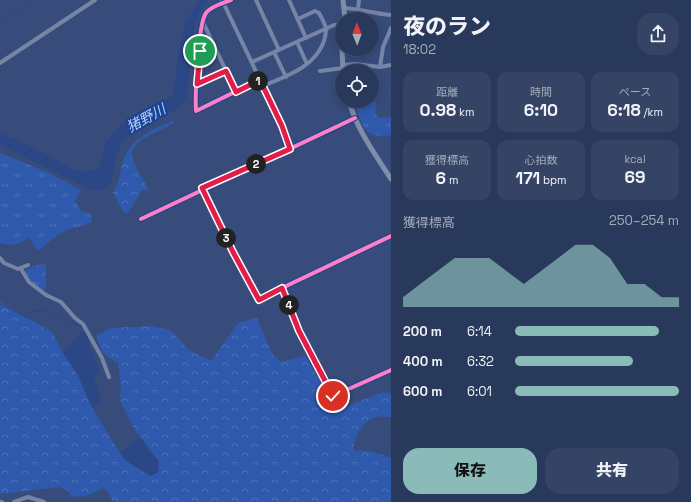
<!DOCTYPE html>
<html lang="ja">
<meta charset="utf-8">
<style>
body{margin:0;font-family:"Space Grotesk","Noto Sans JP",sans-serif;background:#354465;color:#f1f3f6;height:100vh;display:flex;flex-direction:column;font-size:15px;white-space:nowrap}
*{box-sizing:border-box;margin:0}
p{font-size:13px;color:#a5acbb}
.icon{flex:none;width:22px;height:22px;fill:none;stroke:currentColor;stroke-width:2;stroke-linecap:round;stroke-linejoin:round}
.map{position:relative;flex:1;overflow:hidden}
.panel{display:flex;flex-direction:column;background:#29395c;width:300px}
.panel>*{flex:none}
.needle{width:26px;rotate:359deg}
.buttons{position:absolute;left:335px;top:12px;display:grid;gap:8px}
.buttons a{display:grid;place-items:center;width:44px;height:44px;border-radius:50%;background:#29395c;box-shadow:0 2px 10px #0003,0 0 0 1px #455372;font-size:20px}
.pin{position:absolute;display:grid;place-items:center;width:34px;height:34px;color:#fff;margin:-17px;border:2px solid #fff;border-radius:50%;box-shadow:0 1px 4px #0007}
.km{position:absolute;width:20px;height:20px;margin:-10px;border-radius:50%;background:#222;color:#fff;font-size:11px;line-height:20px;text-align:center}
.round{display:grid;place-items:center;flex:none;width:42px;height:42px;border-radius:16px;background:#354465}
.summary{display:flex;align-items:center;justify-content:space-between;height:68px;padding:0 12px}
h1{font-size:22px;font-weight:800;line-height:30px}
.metrics{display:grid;grid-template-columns:repeat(3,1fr);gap:6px;height:68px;padding:4px 12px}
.metrics div{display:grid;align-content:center;border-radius:10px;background:#354465;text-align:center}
.metrics b{font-size:17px;font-weight:800}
.metrics small{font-size:11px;font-weight:400}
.metrics p{font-size:11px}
.chart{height:112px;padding:8px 12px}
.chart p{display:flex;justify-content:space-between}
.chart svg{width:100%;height:72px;margin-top:4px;fill:#8bbbb9;opacity:.7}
.button{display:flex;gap:8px;margin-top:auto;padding:8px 12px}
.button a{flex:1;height:46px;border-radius:16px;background:#8bbbb9;color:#111;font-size:16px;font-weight:800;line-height:46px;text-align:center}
.button a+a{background:#354465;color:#f1f3f6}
ul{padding:0 12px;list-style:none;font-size:13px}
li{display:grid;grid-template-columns:64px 48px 1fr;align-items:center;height:30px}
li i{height:10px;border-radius:5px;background:#8bbbb9}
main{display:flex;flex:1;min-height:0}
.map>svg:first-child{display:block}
.grass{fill:url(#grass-tufts)}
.forest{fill:url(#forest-crowns)}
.water{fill:#2b4786}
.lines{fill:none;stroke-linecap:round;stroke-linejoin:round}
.stream{stroke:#2b4786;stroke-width:1}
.minor{stroke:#7685a6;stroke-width:4}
.major{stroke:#7f8dab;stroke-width:5}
.cycleway-casing{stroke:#1a4298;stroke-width:6}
.cycleway{stroke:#ff80c0;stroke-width:4}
.route-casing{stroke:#fff;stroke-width:8}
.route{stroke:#e11d48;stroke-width:5}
.labels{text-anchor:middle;stroke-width:4;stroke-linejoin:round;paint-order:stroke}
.water-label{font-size:14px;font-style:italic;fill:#bbcff7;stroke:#1a4298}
</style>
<main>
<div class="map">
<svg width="391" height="502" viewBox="0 0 391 502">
<defs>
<pattern id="grass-tufts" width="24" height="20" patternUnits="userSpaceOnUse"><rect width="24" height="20" fill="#2f59ad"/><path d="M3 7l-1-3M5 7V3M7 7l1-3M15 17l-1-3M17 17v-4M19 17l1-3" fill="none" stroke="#4e72b9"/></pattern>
<pattern id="forest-crowns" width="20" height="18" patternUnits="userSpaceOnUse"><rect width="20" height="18" fill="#2f59ad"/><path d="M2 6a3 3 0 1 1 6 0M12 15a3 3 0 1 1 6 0" fill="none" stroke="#4e72b9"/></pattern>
</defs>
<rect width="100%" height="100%" fill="#374c7b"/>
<path class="grass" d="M 357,101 L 376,102 L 375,113 L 378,118 L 391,117 L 391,135 C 364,140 361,124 355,102 Z
M 0,153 L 47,172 L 81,190 L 75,201 L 81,211 L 91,214 L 92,222 C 84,226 78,226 70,229 C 58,233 48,243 38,251 L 29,238 L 15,245 L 0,243 Z"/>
<path class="forest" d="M 175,121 C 170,127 164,128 156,132 C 118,149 133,161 149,190 L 142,190 L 128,213 L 124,213 L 113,193 C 120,182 120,172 123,161 C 130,139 154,127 175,121 Z
M 43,264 L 46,265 L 46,287 L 45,290 L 42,290 L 31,281 L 25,271 L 33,266 Z
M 0,302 L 52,332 L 63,353 L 78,375 L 91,406 L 120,453 L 125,460 L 145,473 L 159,461 L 135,430 L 120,401 L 121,389 L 118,362 C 105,358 98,349 97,335 L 111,328 L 151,326 L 170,330 L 189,350 L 211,361 L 238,323 L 257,318 L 271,352 L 280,362 L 305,356 L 329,396 L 345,407 L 383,392 L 391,394 L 391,417 C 386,417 379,416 375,417 C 363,421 352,440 354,451 C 367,449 379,454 391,458 L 391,502 L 113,502 L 108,491 L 104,488 L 89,495 L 75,497 L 71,496 L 68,491 L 60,487 L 0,494 Z"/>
<path class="water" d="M 199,0 L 208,0 C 186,25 192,65 187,96 C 175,120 140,120 125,140 C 122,144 118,149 117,154 C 111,169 118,195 91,190 L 0,145 L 0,133 L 37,149 L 71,168 L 82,172 L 99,168 C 102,159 102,149 107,141 C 122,119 150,107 173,96 L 178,57 L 186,22 Z
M 82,332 L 86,333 L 90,344 L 89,346 L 100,370 L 99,373 L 95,377 L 95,383 L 102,402 L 93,407 L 91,406 L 78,375 L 63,353 Z
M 139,438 L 143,440 L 148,450 L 159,461 L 158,472 L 151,476 L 125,460 L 120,453 Z"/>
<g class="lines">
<path class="stream" d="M 0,23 L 34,0
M 0,304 L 28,318 L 30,311 L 52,312 L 82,328"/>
<path class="minor" d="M 222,0 L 282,126 L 290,149
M 231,0 C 224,3 211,6 206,13 C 198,24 195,95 196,111 L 259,80
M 256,0 L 279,50
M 289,0 L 306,38
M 345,8 C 361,9 375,14 391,15
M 358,9 L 359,0
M 203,22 L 236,92
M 297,42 L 307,64
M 274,52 L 286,77
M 252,62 L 334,25 L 342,25
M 0,63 L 95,0
M 343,65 L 356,64 L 380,67 L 383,47 L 391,28
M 380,67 L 391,65
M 320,71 L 343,68
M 197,84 L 226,71
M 262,86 C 289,76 324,63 326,30 C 326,25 321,17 319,13 L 315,11 L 298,19
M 202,189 L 233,252 L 259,299 L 391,236
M 141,219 L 355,118
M 0,258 L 4,263 L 18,269 L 28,265
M 21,269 L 29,282 L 46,295 L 61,302 L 75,318 L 83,324 L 102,358 L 109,377
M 282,288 L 299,331 L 333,396 L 391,370
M 0,502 L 2,502
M 14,502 L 28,497 L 44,502"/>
<path class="major" d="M 343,0 L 345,19
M 342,49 L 343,71
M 349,101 C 357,130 375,154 391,179"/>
<g class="cycleway-casing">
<path id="cycleway" d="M 231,0 C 224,3 211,6 206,13 C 198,24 195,95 196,111 L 259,80
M 202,189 L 233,252 L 259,299 L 391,236
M 141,219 L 355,118
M 282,288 L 299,331 L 333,396 L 391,370"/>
</g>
<use href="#cycleway" class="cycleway"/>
</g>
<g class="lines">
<g class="route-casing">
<path id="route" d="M 200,51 L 197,84 L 226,71 L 236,92 L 260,80 L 282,126 L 290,149 L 202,188 L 233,252 L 259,300 L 282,288 L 299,331 L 333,396"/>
</g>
<use href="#route" class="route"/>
</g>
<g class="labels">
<g class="water-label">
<text transform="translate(146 118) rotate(-29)" y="5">猪野川</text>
</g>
</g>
</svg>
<div class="buttons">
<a><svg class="needle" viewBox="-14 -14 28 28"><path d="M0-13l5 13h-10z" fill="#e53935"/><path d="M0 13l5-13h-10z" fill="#a5acbb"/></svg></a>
<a><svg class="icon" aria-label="locate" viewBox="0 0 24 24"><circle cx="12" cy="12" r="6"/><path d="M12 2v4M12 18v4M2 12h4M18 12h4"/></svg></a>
</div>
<div class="pin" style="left:200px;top:51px;background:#1e9e55"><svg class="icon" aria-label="arrive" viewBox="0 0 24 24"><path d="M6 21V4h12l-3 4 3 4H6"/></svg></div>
<div class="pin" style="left:333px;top:396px;background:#d93025"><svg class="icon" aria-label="check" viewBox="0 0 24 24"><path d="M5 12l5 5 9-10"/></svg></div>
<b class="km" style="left:258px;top:81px">1</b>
<b class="km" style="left:256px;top:164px">2</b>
<b class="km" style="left:226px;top:238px">3</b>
<b class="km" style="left:289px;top:305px">4</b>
</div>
<section class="panel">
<div class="summary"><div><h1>夜のラン</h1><p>18:02</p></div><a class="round"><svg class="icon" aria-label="share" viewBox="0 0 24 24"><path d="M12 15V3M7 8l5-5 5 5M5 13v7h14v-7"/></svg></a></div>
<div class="metrics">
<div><p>距離</p><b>0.98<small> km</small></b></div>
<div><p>時間</p><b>6:10</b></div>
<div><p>ペース</p><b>6:18<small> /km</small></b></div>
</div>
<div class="metrics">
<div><p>獲得標高</p><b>6<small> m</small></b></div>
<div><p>心拍数</p><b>171<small> bpm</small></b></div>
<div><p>kcal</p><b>69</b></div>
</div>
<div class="chart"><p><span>獲得標高</span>250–254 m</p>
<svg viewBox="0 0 160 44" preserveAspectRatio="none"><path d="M0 44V38L10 30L20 22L30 14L40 14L50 14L60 22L70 30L80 22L90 14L100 6L110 6L120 14L130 30L140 30L150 38L160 38V44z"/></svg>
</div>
<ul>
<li><b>200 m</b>6:14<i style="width:88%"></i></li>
<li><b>400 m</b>6:32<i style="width:72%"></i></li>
<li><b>600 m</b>6:01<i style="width:100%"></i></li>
</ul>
<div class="button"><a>保存</a><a>共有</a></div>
</section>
</main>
